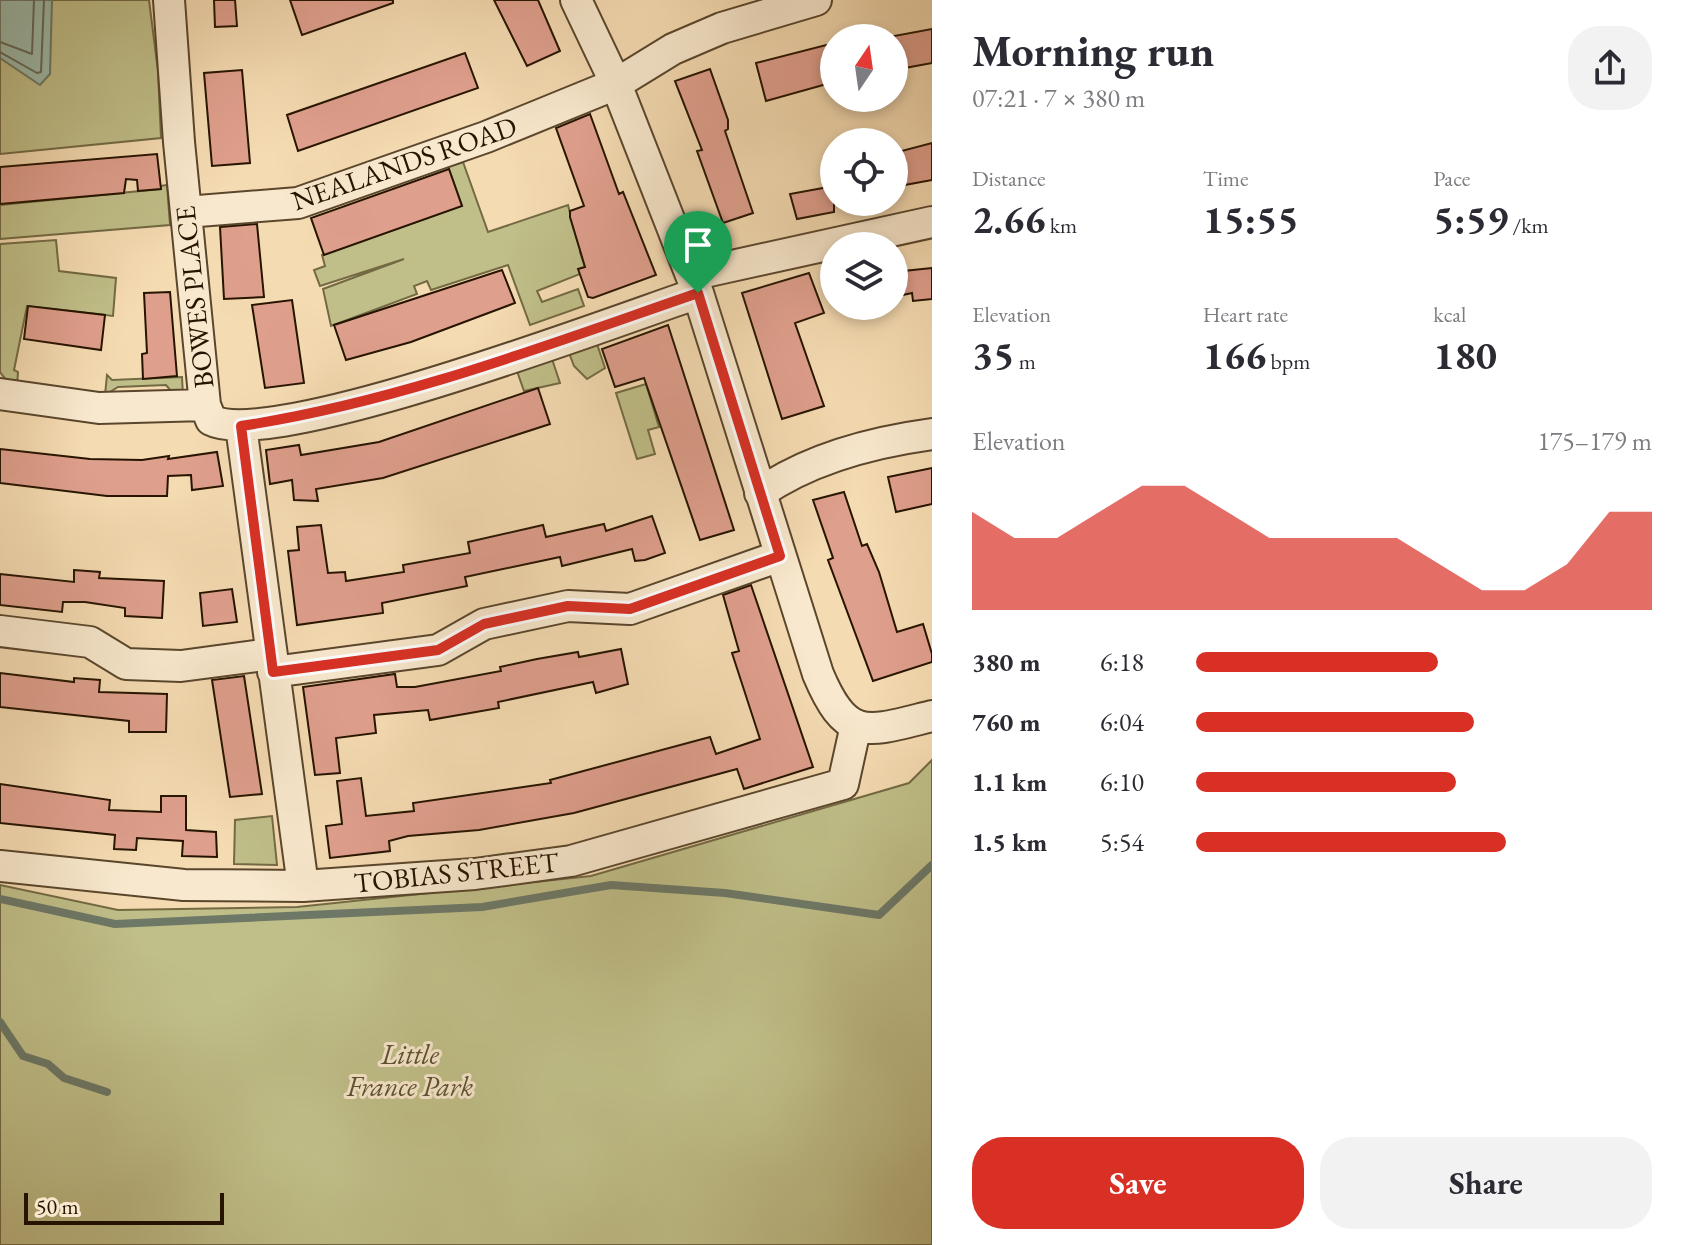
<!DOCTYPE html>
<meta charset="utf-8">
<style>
body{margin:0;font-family:"EB Garamond",serif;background:#f2f2f3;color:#2b2b33;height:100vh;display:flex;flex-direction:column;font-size:30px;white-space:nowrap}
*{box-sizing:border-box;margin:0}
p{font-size:26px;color:#7c7c81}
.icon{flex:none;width:44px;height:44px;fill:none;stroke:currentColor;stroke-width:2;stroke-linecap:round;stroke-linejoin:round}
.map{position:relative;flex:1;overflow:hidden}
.details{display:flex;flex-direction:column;background:#fff;width:760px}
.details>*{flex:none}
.needle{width:52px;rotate:13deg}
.fabs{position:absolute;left:820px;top:24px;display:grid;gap:16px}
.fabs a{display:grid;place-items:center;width:88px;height:88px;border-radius:50%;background:#fff;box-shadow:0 4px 12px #0003;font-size:40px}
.scale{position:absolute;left:24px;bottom:20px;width:200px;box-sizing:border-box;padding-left:8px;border:4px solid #261400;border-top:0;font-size:22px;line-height:28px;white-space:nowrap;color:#261400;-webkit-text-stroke:6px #f8e8cd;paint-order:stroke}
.pin{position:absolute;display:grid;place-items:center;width:68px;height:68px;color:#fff;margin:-82px -34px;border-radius:50% 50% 50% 0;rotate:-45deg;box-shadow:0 0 8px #0007}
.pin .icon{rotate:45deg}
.round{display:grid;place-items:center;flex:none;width:84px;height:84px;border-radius:32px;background:#f2f2f3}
.overview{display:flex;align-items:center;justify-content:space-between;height:136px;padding:0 40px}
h1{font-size:44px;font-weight:700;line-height:60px}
.stats{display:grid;grid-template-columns:repeat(3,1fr);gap:12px;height:136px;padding:8px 40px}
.stats div{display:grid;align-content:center}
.stats b{font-size:40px;font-weight:700}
.stats small{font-size:22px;font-weight:400}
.stats p{font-size:22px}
.chart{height:224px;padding:16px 40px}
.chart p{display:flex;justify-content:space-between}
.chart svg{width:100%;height:144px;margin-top:8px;fill:#d93025;opacity:.7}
.cta{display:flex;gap:16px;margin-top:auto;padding:16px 40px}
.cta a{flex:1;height:92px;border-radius:32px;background:#d93025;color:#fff;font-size:32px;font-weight:700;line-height:92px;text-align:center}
.cta a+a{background:#f2f2f3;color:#2b2b33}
ul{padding:0 40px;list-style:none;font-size:26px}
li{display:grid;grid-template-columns:128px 96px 1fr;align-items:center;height:60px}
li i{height:20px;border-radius:10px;background:#d93025}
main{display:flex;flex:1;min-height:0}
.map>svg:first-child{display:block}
.green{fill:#c0bf89;stroke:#736a44;stroke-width:2}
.water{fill:#9cbbab;stroke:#6d7867;stroke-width:2}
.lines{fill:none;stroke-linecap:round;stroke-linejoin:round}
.shore{stroke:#616856;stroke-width:2}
.stream{stroke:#6d7867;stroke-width:8}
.building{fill:#df9f8d;stroke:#261400;stroke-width:2}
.minor-casing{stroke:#5a462c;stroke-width:34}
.minor{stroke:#f8e8cd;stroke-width:30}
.route-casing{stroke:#fff;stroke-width:16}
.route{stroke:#d93025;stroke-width:10}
.labels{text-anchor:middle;stroke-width:6;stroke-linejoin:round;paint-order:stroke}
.street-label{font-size:28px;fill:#261400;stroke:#f8e8cd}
.park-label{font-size:28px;font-style:italic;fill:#5c5030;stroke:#f8e8cd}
</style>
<main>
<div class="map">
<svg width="932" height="1245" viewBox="0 0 932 1245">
<rect width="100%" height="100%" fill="#f5dbb2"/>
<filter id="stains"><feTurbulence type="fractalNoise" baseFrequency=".0025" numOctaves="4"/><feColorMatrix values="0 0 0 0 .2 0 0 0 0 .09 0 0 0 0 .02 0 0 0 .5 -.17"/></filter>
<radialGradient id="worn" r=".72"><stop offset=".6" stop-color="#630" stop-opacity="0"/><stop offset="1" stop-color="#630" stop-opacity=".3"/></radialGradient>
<path class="green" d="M 0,0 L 149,0 L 158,71 L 161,138 L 0,154 Z
M 463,162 L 488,232 L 568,205 L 574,229 L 586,249 L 580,252 L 585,267 L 579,269 L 580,274 L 537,291 L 542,302 L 578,289 L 584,306 L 530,325 L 508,265 L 431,290 L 427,281 L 414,286 L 417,294 L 331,326 L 323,289 L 404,259 L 320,286 L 314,270 L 325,266 L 322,255 L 462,206 L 448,167 Z
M 167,185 L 170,225 L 0,239 L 0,205 L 160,189 L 160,186 Z
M 56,240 L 59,271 L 116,278 L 113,316 L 27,306 L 14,370 L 18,372 L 17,386 L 10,385 L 0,372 L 0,244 Z
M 597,344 L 605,368 L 587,379 L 574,366 L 569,353 Z
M 552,359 L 560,383 L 524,391 L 517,371 Z
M 107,375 L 112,380 L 182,377 L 183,396 L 176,397 L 166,385 L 118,387 L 105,395 Z
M 646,384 L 659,427 L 648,430 L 655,454 L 637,459 L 616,393 Z
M 932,760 L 932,1245 L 0,1245 L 0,885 L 118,910 L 297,907 L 591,876 L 909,783 Z
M 272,816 L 277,865 L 234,864 L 235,820 Z"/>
<path class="water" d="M 0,0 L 52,0 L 50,74 L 40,85 L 0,58 Z"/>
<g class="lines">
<path class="shore" d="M 0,42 L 32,54 L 34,0
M 0,52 L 37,73 L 41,72 L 44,0"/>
<path class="stream" d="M 0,899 L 115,924 L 482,907 L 611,885 L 725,893 L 879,915 L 932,865
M 0,1022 L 23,1056 L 48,1064 L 64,1078 L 107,1092"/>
</g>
<path class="building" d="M 214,0 L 235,0 L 237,26 L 215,27 Z
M 290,0 L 393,0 L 393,3 L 302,35 Z
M 494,0 L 538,0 L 560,51 L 527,66 Z
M 932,29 L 932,63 L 894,70 L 894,36 Z
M 834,43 L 834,82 L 766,101 L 756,63 Z
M 465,53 L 478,88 L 298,151 L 287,115 Z
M 710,69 L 728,120 L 728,129 L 725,131 L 753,213 L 723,223 L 697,151 L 702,150 L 675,81 Z
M 242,70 L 250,163 L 212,166 L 204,73 Z
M 590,114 L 619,194 L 623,192 L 656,275 L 593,298 L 588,297 L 578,269 L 585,267 L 570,217 L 570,211 L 584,206 L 556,128 Z
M 932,143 L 932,180 L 894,187 L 894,153 Z
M 157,154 L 161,189 L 138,191 L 137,180 L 126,179 L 124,193 L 0,204 L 0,167 Z
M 449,169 L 462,206 L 324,255 L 311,218 Z
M 834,186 L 834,212 L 797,219 L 790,194 Z
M 257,224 L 264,297 L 224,299 L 220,227 Z
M 932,268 L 932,299 L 913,301 L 912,293 L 894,297 L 894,272 Z
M 502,270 L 515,303 L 411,342 L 346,360 L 334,325 Z
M 809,273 L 824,313 L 795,323 L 824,406 L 782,419 L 742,293 Z
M 170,292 L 177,376 L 143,379 L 142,354 L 147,353 L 144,293 Z
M 292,300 L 304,383 L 265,388 L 252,305 Z
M 28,306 L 105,315 L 101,350 L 24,339 Z
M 668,325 L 734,530 L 700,540 L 644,378 L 615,387 L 602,349 Z
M 538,388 L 550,424 L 383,478 L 316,489 L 318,501 L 294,500 L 292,480 L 270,484 L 266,450 L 299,445 L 301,455 L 379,442 Z
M 0,449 L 90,459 L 142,460 L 169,456 L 168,459 L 217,452 L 223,486 L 192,490 L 191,475 L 168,476 L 167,496 L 107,496 L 0,483 Z
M 932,468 L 932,504 L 896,512 L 888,477 Z
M 844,492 L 862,546 L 867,544 L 879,572 L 897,632 L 923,624 L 932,654 L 932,662 L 873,681 L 828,560 L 833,558 L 813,500 Z
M 652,516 L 665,553 L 645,560 L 635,561 L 632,549 L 562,566 L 560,557 L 465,577 L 467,586 L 382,603 L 383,613 L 297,625 L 288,551 L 299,550 L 297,527 L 321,525 L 328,573 L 345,572 L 346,581 L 404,572 L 403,565 L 470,553 L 468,542 L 543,525 L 546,537 L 604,524 L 606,531 Z
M 74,570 L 100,572 L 99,578 L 164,581 L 162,618 L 125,616 L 125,608 L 85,602 L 63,602 L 62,612 L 0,605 L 0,574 L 74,582 Z
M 751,585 L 813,767 L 744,789 L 737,769 L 574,813 L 479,830 L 408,836 L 389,841 L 390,851 L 330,858 L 326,826 L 342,824 L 337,781 L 361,778 L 366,816 L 414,811 L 413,803 L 551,783 L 550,780 L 710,737 L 716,754 L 760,739 L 732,653 L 739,651 L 723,595 Z
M 232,589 L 237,622 L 203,626 L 200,593 Z
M 621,649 L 628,684 L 596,693 L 593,682 L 498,702 L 499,708 L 430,720 L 428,710 L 374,715 L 376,733 L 336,738 L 340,773 L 315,775 L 303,687 L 395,674 L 397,687 L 415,687 L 501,671 L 500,667 L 537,659 L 578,652 L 579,657 Z
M 0,673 L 74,682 L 74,678 L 100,680 L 99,692 L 167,694 L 166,732 L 129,732 L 129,721 L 0,707 Z
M 244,676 L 262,794 L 230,797 L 212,680 Z
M 0,784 L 110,800 L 109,810 L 161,812 L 161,796 L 186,796 L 186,830 L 216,832 L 217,857 L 182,856 L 183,841 L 137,838 L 136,850 L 114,849 L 115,835 L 0,823 Z"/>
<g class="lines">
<g class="minor-casing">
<path id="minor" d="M 169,0 L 179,142 L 205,405 L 211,420 C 272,452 618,320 698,293
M 576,0 L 616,84 L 698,293 L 818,674 C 847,743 867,732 932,716
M 186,212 L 298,203 L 486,137 L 616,84 L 673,49 L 722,28 L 816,0
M 691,275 L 932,222
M 0,394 L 99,408 L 205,405
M 241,426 L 303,886
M 760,493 C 810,458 873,442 932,434
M 0,631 L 90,642 L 126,664 L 181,666 L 271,654
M 273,672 L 438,650 L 484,624 L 568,606 L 630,609 L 780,556
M 0,866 L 184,885 L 303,886 L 475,874 L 571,861 L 843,784 L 856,725"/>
</g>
<use href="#minor" class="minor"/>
</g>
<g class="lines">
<g class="route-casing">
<path id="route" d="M 698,293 L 780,556 L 630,609 L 568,606 L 484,624 L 438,650 L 273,672 L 241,426 C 399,402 547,345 698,293 Z"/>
</g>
<use href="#route" class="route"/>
</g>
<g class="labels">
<g class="street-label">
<text transform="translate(404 163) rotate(-19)" y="10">NEALANDS ROAD</text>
<text transform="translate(194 297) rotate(-96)" y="10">BOWES PLACE</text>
<text transform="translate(456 872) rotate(-6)" y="10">TOBIAS STREET</text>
</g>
<g class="park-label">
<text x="410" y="1064">Little<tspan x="410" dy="32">France Park</tspan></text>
</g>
</g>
<rect width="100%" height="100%" filter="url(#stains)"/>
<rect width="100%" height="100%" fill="url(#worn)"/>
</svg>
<div class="fabs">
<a><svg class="needle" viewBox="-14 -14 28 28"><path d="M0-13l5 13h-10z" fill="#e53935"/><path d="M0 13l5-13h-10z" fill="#7c7c81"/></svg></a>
<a><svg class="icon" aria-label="locate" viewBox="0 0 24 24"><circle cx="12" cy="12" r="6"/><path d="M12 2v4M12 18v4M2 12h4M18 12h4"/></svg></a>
<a><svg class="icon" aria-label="layers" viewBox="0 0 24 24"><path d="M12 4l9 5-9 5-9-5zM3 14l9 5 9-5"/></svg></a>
</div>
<div class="scale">50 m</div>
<div class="pin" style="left:698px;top:293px;background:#1e9e55"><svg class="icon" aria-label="arrive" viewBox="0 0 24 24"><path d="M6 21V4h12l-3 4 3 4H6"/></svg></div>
</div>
<section class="details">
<div class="overview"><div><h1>Morning run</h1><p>07:21 · 7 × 380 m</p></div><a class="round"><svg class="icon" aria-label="share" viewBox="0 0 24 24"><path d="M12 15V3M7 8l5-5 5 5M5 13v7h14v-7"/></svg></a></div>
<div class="stats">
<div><p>Distance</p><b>2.66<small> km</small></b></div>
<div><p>Time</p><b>15:55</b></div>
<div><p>Pace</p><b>5:59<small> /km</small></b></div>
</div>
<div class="stats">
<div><p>Elevation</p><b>35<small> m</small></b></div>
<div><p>Heart rate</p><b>166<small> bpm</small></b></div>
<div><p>kcal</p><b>180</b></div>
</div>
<div class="chart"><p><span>Elevation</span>175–179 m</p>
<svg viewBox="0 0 160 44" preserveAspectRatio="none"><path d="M0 44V14L10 22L20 22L30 14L40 6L50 6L60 14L70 22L80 22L90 22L100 22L110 30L120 38L130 38L140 30L150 14L160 14V44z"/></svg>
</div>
<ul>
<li><b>380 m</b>6:18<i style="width:53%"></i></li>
<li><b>760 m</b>6:04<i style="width:61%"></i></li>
<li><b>1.1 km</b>6:10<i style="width:57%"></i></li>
<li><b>1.5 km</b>5:54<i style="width:68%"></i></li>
</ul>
<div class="cta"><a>Save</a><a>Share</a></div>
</section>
</main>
